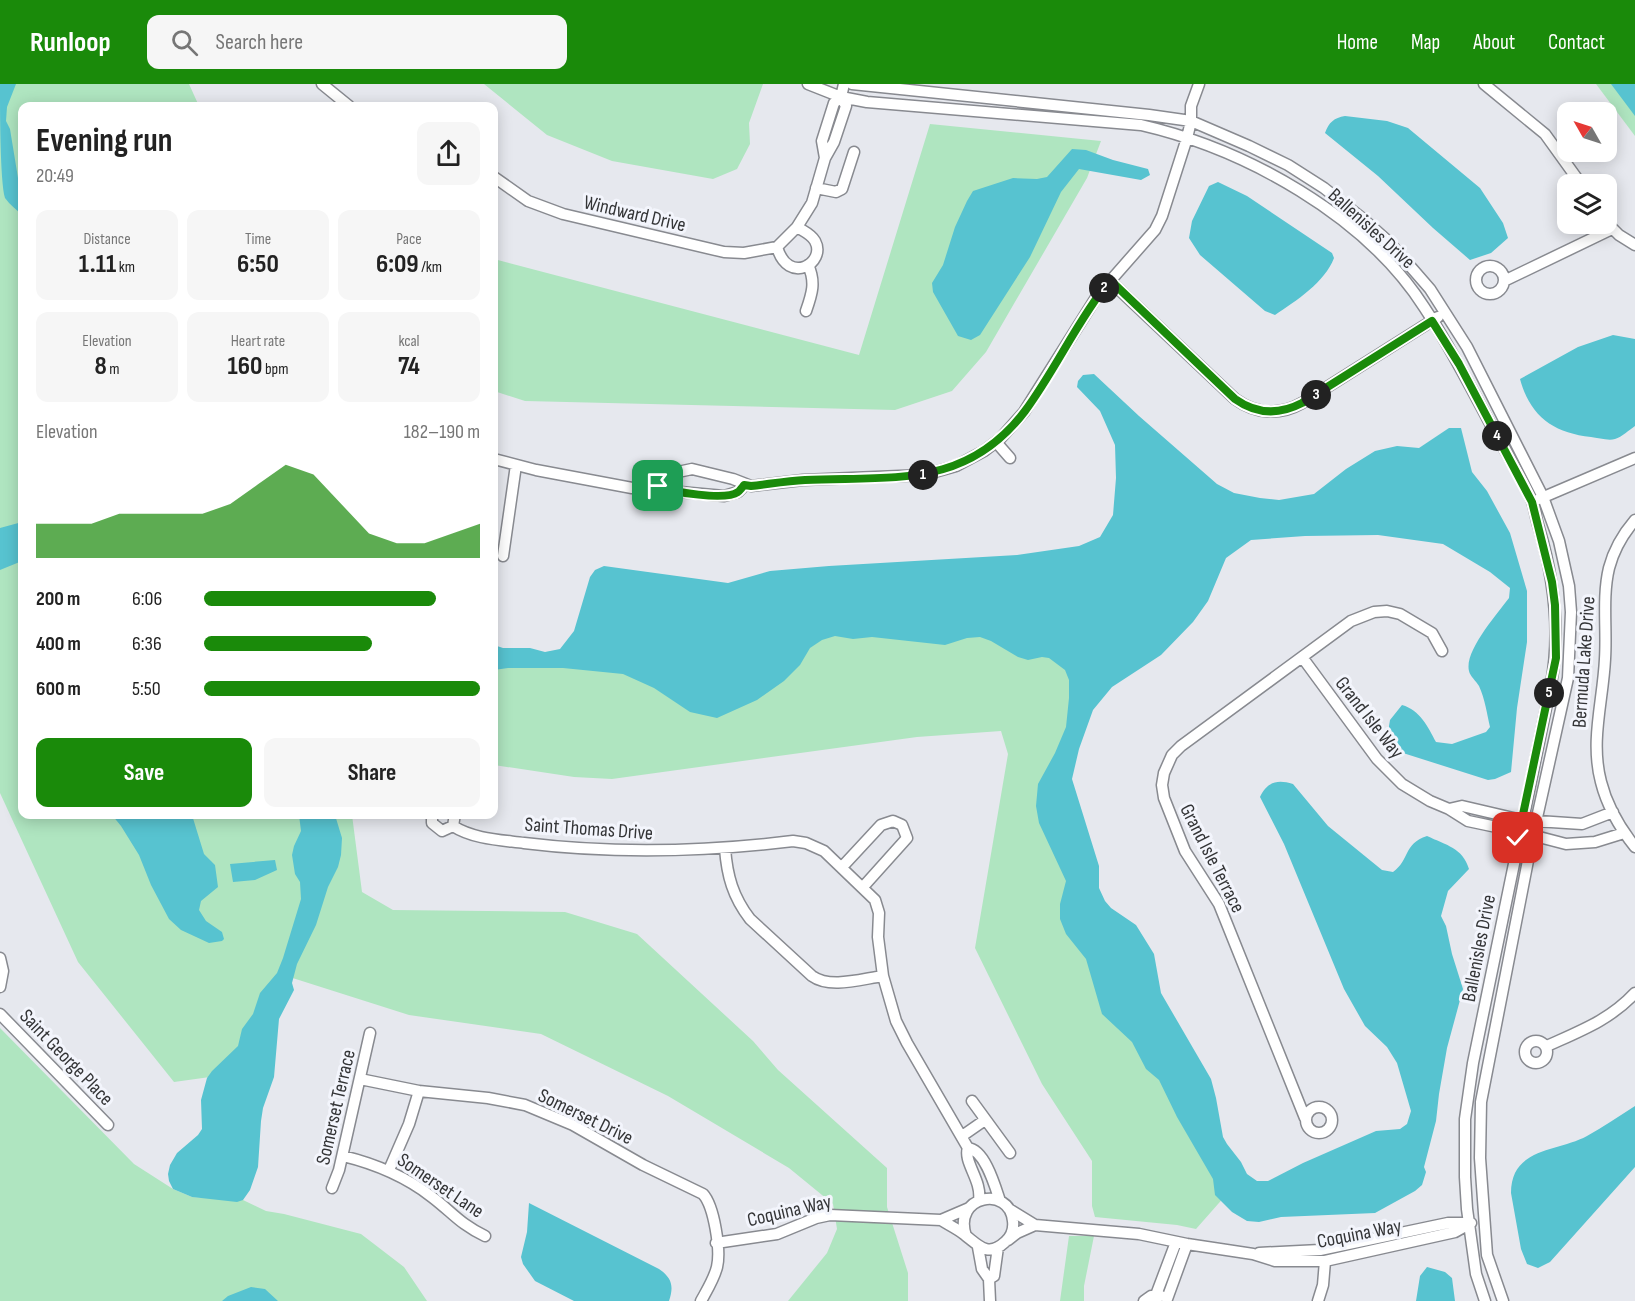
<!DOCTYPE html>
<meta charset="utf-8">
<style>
body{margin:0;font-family:"Sofia Sans Condensed",sans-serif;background:#f6f6f6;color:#222;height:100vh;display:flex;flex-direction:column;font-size:22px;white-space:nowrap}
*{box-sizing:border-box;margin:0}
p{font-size:20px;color:#767676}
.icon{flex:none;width:33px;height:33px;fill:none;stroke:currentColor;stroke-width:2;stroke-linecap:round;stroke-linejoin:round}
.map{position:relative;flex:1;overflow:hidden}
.panel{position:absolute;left:18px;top:18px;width:480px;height:717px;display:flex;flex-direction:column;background:#fff;border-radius:12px;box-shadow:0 3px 15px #0003}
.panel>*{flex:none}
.needle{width:39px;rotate:309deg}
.tools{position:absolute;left:1557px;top:18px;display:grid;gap:12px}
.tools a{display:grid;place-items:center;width:60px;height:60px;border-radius:12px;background:#fff;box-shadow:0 3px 15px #0003;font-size:30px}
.pin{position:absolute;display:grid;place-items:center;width:51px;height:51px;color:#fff;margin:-26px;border-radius:12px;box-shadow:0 3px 9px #0006}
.km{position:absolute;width:30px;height:30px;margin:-15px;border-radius:50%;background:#222;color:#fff;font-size:16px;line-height:30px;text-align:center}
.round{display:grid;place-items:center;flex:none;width:63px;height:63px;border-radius:12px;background:#f6f6f6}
.overview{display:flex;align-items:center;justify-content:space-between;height:102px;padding:0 18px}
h1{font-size:33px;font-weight:700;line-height:45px}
.stats{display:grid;grid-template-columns:repeat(3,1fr);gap:9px;height:102px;padding:6px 18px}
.stats div{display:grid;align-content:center;border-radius:12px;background:#f6f6f6;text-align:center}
.stats b{font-size:26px;font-weight:700}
.stats small{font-size:16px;font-weight:400}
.stats p{font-size:16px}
.chart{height:168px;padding:12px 18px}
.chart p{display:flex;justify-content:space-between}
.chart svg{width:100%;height:108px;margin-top:6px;fill:#1a8a0a;opacity:.7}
.action{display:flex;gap:12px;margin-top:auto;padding:12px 18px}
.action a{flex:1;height:69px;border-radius:12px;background:#1a8a0a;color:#fff;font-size:24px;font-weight:700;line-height:69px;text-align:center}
.action a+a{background:#f6f6f6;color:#222}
ul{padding:0 18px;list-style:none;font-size:20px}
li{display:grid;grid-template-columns:96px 72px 1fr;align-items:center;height:45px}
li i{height:15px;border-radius:8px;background:#1a8a0a}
header{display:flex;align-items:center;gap:36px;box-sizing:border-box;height:84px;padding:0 30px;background:#1a8a0a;color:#fff}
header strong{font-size:28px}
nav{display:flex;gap:33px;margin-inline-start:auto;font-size:21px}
.search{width:420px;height:54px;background:#f6f6f6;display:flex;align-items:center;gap:15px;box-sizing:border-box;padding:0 21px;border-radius:12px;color:#767676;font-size:22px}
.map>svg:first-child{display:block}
.green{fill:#afe5c0}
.water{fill:#57c3d0}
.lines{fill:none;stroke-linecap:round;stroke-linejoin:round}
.minor-casing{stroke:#888a90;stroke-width:13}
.minor{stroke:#fff;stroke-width:10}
.route-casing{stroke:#fff;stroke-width:12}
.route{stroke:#1a8a0a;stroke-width:8}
.labels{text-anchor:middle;stroke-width:6;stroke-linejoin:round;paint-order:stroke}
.street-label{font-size:20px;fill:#343537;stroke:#f3f5fc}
</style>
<header>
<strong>Runloop</strong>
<div class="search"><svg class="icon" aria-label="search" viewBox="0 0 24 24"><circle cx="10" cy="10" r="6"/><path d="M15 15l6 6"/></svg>Search here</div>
<nav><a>Home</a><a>Map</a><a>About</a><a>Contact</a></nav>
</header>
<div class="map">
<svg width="1635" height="1217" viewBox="0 0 1635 1217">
<rect width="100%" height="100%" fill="#e6e8ee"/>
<path class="green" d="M 0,0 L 189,0 L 199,22 L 22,22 L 22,730 L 352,731 L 362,808 L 393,826 L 565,828 L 637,850 L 753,957 L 778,986 L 887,1084 L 887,1123 L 908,1189 L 908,1217 L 788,1217 L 827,1169 L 837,1145 L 833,1120 L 789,1084 L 668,1012 L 541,950 L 409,931 L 280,890 L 241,965 L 210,993 L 174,998 L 78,878 L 0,709 Z
M 484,0 L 763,0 L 749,39 L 750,60 L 737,85 L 713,95 L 612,77 L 547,51 Z
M 1596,0 L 1635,0 L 1635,52 Z
M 930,40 L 1101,57 L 1087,94 L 986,268 L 952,307 L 895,326 L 525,317 L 494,307 L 494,175 L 859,271 Z
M 1174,474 L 1083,602 L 1057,698 L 1072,769 L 1226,1111 L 1196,1145 L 1177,1141 L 1095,1133 L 1092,1122 L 1092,1077 L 1042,1000 L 975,864 L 1008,670 L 1001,647 L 917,653 L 612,695 L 574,693 L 494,681 L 494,573 L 823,541 Z
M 0,944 L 134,1080 L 173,1105 L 192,1113 L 243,1116 L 266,1127 L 284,1130 L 361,1150 L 404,1183 L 427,1217 L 0,1217 Z
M 1069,1152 L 1094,1152 L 1084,1202 L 1084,1217 L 1060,1217 Z"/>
<path class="water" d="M 0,0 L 16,0 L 7,23 L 6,37 L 10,45 L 18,94 L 22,100 L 22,131 C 17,126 10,121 5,114 C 0,97 0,24 0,0 Z
M 1611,0 L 1635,0 L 1635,32 Z
M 1345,32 L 1387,37 L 1408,44 L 1480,104 L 1503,139 L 1508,154 L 1491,169 L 1470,176 L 1433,144 L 1378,92 L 1325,49 C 1329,38 1334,34 1345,32 Z
M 1072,65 L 1086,66 L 1113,76 L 1148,85 L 1150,91 L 1141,96 L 1079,85 L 1061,108 L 1030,173 L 980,251 L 971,256 L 958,252 L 933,208 L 932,199 L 943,181 L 955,143 L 967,117 L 973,107 L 1013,94 L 1037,95 L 1047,93 Z
M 1218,98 L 1247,112 L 1332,169 L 1334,174 C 1325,198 1296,217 1275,231 L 1265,227 L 1200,171 L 1189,154 L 1192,137 L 1209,102 Z
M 1613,251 L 1635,255 L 1635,342 C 1629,346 1622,353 1615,355 C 1609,357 1598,354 1591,353 C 1553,349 1530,332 1520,295 L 1578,263 Z
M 1094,290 L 1139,332 L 1217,400 L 1234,409 L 1260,414 L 1279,416 L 1314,410 L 1346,385 L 1375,367 L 1397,362 L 1419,364 L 1449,344 L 1461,344 L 1472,388 L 1487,407 L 1510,449 L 1527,507 L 1527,558 L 1517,624 L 1511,688 L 1495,695 L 1488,696 L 1403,669 L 1389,649 L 1389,642 L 1390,636 L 1402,621 C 1420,626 1428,643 1436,658 L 1452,660 L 1486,648 L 1490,643 C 1487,630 1485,615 1479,602 C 1476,597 1470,592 1469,587 C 1464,567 1498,529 1509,514 L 1510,504 L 1490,488 L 1443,460 L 1378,451 L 1305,452 L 1251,456 L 1226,474 L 1208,517 L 1193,538 L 1161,571 L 1112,603 L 1093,626 L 1079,665 L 1072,695 L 1099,782 L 1099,804 L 1105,817 L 1111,824 L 1136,841 L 1154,870 L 1161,909 L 1211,995 L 1216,1014 L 1223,1053 L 1227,1060 L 1241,1078 L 1247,1090 L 1257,1097 L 1268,1097 L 1303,1079 L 1376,1047 L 1400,1045 L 1407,1040 L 1411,1027 L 1397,979 L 1387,963 L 1365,942 L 1344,905 L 1284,760 L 1260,713 C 1267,698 1277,695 1293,700 L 1328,742 L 1382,786 L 1393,788 C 1410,776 1403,760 1427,752 C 1446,761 1463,764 1469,785 L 1448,807 L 1441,832 L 1446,842 L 1452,870 L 1463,905 L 1447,964 L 1439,1010 L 1436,1037 L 1424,1083 L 1426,1088 L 1422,1101 L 1415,1107 L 1375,1129 L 1281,1133 L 1259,1138 L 1247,1137 L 1232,1128 L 1215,1111 L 1213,1095 L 1177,1033 L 1159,996 L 1146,985 L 1132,958 L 1102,930 L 1086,875 L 1066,850 L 1060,835 L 1060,820 L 1066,797 L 1039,739 L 1036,722 L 1038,700 L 1055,669 L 1066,643 L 1069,614 L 1069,596 L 1065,586 L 1049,574 L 1042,573 L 1028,576 L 1018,573 L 991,557 L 980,553 L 967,554 L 945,561 L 872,553 L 853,555 L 835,552 L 822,556 L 810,564 L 800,581 L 784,597 L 757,616 L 717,634 L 690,628 L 654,604 L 623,590 L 563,584 L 508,584 L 494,586 L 494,561 L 503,564 L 530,564 L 545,568 L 560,565 L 574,547 L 590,493 L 595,486 L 604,482 L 728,499 L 770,487 L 829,482 L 1017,471 L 1079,462 L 1100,453 L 1113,431 L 1116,394 L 1115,361 L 1100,327 L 1077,303 L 1078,297 L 1083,291 Z
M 22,438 L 22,477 L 0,486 L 0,444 Z
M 112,731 L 192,731 L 204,770 L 215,781 L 218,803 L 201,817 L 199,826 L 206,837 L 222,848 L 224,855 L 222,857 L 209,859 L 181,846 L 169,835 L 151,801 L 139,771 L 121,742 Z
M 299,731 L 335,731 L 342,754 L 341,771 L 338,783 L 328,803 L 316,841 L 297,880 L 292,899 L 294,906 L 279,935 L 274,993 L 263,1024 L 261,1037 L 258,1083 L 250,1106 L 243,1116 L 237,1118 L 192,1113 L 173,1105 L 169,1097 L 168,1090 L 170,1081 L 177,1069 L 198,1051 L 202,1045 L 201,1016 L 207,994 L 212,987 L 238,962 L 242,945 L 253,930 L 260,909 L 277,889 L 283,874 L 301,815 L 300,798 L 295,790 L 292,771 L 294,762 L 301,747 Z
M 275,776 L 277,786 L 255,796 L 233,798 L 230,780 Z
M 1635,1022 L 1635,1083 L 1550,1178 L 1538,1184 L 1527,1180 L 1521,1165 L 1511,1109 C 1511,1063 1558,1068 1587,1052 C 1603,1043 1619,1032 1635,1022 Z
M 529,1119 L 659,1185 C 672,1194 674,1202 669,1217 L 574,1217 L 535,1197 L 523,1180 L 521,1173 L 527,1148 Z
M 1427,1183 L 1445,1188 L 1452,1194 L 1455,1217 L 1416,1217 L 1420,1192 Z
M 251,1203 L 265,1205 L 278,1217 L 222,1217 L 228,1212 Z"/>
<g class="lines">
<g class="minor-casing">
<path id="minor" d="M 322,0 L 349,22
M 808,0 L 841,13 L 867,18 L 1141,41 C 1245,65 1365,131 1424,223 C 1450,262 1471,304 1493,345 C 1506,369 1522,393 1532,417 C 1535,426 1536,435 1539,444 C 1554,495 1561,547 1551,600 L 1473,979 L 1465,1035 L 1465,1093 L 1467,1125 L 1476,1190 L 1485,1217
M 852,0 L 1149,31 L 1191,37 L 1249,62 L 1288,81 L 1324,104 L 1362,134 L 1389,158 L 1430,205 L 1467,263 L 1543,413 L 1559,457 L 1569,502 L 1571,528 L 1568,594 L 1532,756 L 1481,1018 L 1480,1074 L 1487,1171 L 1503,1217
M 1484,0 L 1545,50 L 1581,100
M 825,74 L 822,57 L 834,19 L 841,13 L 844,0
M 494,93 L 528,117 L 563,130 L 724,168 L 744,169 L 777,163 L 797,143 L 812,119 L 825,74 L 834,58 L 846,22 L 841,13
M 816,104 L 836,108 L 842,105 L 854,68
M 1606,138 L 1619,151 L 1635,161
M 777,163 C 788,202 827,179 815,157 C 811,150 803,147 797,143
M1476 196a14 14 0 1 1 28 0a14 14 0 1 1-28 0Z
M 1110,197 L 1235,315 C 1256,330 1279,332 1302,319 L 1438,233
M 1504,197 L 1612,145
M 806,227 C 812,210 816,198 808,181
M 996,358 L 1010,374
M 494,375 L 536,386 L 632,404 L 659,402 L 669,407 L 724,412 L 738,408 L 745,401
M 659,402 L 678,388 L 692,385 L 733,395 L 751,402 L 803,396 L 924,391 L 956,382 L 984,367 L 1000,355 L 1024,328 L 1097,212 L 1155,146 L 1162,132 L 1187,54 L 1191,37 L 1191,22 L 1199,0
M 1539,415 L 1635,374
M 1635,436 C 1623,450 1614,465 1609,484 C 1602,513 1607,545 1605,575 C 1603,617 1590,657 1601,698 C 1607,722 1620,744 1635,763
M 503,472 L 516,381
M 1302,573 L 1377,675 L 1402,700 L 1430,717 L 1449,725 L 1468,737 L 1520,748 L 1566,760 L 1595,758 L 1624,749
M 1449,725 L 1462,722 L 1522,736 L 1582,740 L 1613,728
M 432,730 L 432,739 L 442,747 L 453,742 L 455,730
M 453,742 C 473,755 501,756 524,759 C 614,770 703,768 793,757 L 806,759 L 824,767 L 875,816 L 879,829 L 878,853 L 883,892 L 896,937 L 907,959 L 968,1064
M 725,764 C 727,792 733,813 750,835 L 812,892 C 830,905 861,895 883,892
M 842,783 L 881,741 L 893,737 L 902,741 L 907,754 L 863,803
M 0,874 L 3,887 L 0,903
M 0,930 L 108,1041
M1525 968a11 11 0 1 1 22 0a11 11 0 1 1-22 0Z
M 1547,962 C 1580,947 1610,936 1635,909
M 360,995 L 419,1007 L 488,1014 L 525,1021 L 573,1041 L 643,1081 L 703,1110 C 714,1122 721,1166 717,1183 C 714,1195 707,1206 701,1217
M 972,1017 L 1010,1069
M1306 1036a13 13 0 1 1 26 0a13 13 0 1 1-26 0Z
M 1305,1034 L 1219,820 L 1185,767 L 1164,714 L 1162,701 L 1164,689 L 1172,671 L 1181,662 L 1351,537 L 1374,528 L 1387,527 L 1400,530 L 1432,549 L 1442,567
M 962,1052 L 985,1036
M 343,1072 C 376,1080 405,1092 432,1113 C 453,1129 460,1140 485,1152
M 389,1086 L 409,1040 L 419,1007
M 332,1104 L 339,1086 L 370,949
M 979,1116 C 982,1096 963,1078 968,1064 C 985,1066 995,1102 1000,1117
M 1035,1141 L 1139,1150 L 1187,1160 L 1253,1170 L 1275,1177 L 1325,1177 L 1455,1148 L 1471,1139
M 966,1152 C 952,1111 1010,1101 1013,1137 C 1014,1145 1011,1153 1005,1158 C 988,1174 978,1161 965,1151 C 958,1145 949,1141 941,1136 L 969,1124
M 1008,1156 L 1017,1149 L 1035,1141 L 1009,1125
M 716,1159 L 777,1150 L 816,1134 L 830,1131 L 941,1136
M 978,1163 L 982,1185 L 989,1195 L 994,1192 L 998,1163
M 1259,1169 L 1320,1166 L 1448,1139 L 1468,1139
M 989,1195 L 990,1217
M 1156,1211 L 1176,1158
M 1167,1215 L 1187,1160
M 1144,1217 L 1151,1212 L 1161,1212
M 1318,1217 L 1323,1201 L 1325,1177"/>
</g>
<use href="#minor" class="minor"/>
</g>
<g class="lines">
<g class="route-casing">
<path id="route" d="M 658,402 C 672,408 725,417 738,408 C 739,408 744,401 744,401 L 751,402 C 769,400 787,397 805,396 C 893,392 966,405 1025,327 C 1056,285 1077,237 1110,196 L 1235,315 C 1256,330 1279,331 1302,319 L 1432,237 L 1459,280 L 1532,418 L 1552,498 L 1555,521 L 1556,574 L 1518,754"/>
</g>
<use href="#route" class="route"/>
</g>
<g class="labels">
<g class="street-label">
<text transform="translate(635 129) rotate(13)" y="7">Windward Drive</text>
<text transform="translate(1372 144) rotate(42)" y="7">Ballenisles Drive</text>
<text transform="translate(1583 578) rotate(-86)" y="7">Bermuda Lake Drive</text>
<text transform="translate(1370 633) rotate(52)" y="7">Grand Isle Way</text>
<text transform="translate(589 744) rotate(4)" y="7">Saint Thomas Drive</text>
<text transform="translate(1213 774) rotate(63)" y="7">Grand Isle Terrace</text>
<text transform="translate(1478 864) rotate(-79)" y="7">Ballenisles Drive</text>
<text transform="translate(67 973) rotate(46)" y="7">Saint George Place</text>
<text transform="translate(335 1023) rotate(-77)" y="7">Somerset Terrace</text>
<text transform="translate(586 1032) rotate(26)" y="7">Somerset Drive</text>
<text transform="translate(441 1101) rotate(34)" y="7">Somerset Lane</text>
<text transform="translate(789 1126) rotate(-13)" y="7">Coquina Way</text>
<text transform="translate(1359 1149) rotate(-11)" y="7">Coquina Way</text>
</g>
</g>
</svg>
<div class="tools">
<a><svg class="needle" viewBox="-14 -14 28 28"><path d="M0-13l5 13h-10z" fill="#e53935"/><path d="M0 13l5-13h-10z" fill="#767676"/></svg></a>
<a><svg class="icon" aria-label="layers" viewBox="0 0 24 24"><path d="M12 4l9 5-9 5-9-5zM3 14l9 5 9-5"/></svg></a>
</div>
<div class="pin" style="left:658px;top:402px;background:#1e9e55"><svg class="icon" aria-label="arrive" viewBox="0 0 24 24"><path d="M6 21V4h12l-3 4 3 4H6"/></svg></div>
<div class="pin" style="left:1518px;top:754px;background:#d93025"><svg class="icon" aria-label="check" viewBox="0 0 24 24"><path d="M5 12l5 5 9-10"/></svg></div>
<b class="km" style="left:923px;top:391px">1</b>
<b class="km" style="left:1104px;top:204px">2</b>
<b class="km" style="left:1316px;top:311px">3</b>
<b class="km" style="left:1497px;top:352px">4</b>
<b class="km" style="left:1549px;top:609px">5</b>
<section class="panel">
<div class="overview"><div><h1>Evening run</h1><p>20:49</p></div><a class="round"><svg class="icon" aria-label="share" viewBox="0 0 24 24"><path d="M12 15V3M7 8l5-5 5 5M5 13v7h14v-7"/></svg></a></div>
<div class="stats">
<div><p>Distance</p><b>1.11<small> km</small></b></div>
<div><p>Time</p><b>6:50</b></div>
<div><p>Pace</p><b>6:09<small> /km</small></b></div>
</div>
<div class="stats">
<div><p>Elevation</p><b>8<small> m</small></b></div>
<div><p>Heart rate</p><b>160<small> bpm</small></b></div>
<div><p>kcal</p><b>74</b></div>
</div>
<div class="chart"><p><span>Elevation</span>182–190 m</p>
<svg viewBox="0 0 160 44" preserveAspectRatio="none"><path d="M0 44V30L10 30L20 30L30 26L40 26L50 26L60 26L70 22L80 14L90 6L100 10L110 22L120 34L130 38L140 38L150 34L160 30V44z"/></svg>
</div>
<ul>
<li><b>200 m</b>6:06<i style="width:84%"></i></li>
<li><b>400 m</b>6:36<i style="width:61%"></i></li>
<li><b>600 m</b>5:50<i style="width:100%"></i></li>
</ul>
<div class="action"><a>Save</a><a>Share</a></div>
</section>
</div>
